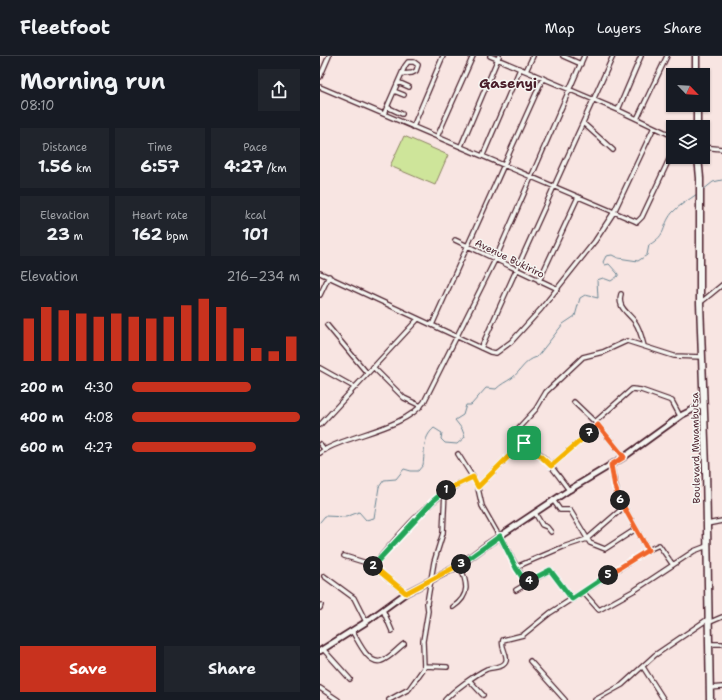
<!DOCTYPE html>
<meta charset="utf-8">
<style>
body{margin:0;font-family:"Shantell Sans",sans-serif;background:#20242c;color:#f1f3f6;height:100vh;display:flex;flex-direction:column;font-size:15px;white-space:nowrap}
*{box-sizing:border-box;margin:0}
p{font-size:13px;color:#9ea1a6}
.icon{flex:none;width:22px;height:22px;fill:none;stroke:currentColor;stroke-width:2;stroke-linecap:round;stroke-linejoin:round}
.map{position:relative;flex:1;overflow:hidden}
.side{display:flex;flex-direction:column;background:#171b24;width:320px}
.side>*{flex:none}
.needle{width:26px;rotate:115deg}
.tools{position:absolute;left:346px;top:12px;display:grid;gap:8px}
.tools a{display:grid;place-items:center;width:44px;height:44px;border-radius:0px;background:#171b24;box-shadow:0 1px 3px #0004;font-size:20px}
.pin{position:absolute;display:grid;place-items:center;width:34px;height:34px;color:#fff;margin:-17px;border-radius:8px;box-shadow:0 2px 6px #0006}
.km{position:absolute;width:20px;height:20px;margin:-10px;border-radius:50%;background:#222;color:#fff;font-size:11px;line-height:20px;text-align:center}
.round{display:grid;place-items:center;flex:none;width:42px;height:42px;border-radius:0px;background:#20242c}
.head{display:flex;align-items:center;justify-content:space-between;height:68px;padding:0 20px}
h1{font-size:22px;font-weight:700;line-height:30px}
.metrics{display:grid;grid-template-columns:repeat(3,1fr);gap:6px;height:68px;padding:4px 20px}
.metrics div{display:grid;align-content:center;border-radius:0px;background:#20242c;text-align:center}
.metrics b{font-size:17px;font-weight:700}
.metrics small{font-size:11px;font-weight:400}
.metrics p{font-size:11px}
.chart{height:112px;padding:8px 20px}
.chart p{display:flex;justify-content:space-between}
.chart svg{width:100%;height:72px;margin-top:4px;stroke:#c8321e;stroke-width:6}
.cta{display:flex;gap:8px;margin-top:auto;padding:8px 20px}
.cta a{flex:1;height:46px;border-radius:0px;background:#c8321e;color:#fff;font-size:16px;font-weight:700;line-height:46px;text-align:center}
.cta a+a{background:#20242c;color:#f1f3f6}
ul{padding:0 20px;list-style:none;font-size:13px}
li{display:grid;grid-template-columns:64px 48px 1fr;align-items:center;height:30px}
li i{height:10px;border-radius:5px;background:#c8321e}
header{display:flex;align-items:center;gap:24px;box-sizing:border-box;height:56px;padding:0 20px;background:#171b24;border-bottom:1px solid #363941}
header strong{font-size:19px}
nav{display:flex;gap:22px;margin-inline-start:auto;font-size:14px}
main{display:flex;flex:1;min-height:0}
.map>svg:first-child{display:block}
.green{fill:#cee59a;stroke:#8c8262}
.lines{fill:none;stroke-linecap:round;stroke-linejoin:round}
.stream{stroke:#698694;stroke-width:1}
.minor-casing{stroke:#4a1f2b;stroke-width:6}
.tertiary-casing{stroke:#4a1f2b;stroke-width:8}
.trunk-casing{stroke:#4a1f2b;stroke-width:9}
.minor{stroke:#f6f6f2;stroke-width:3.5}
.tertiary{stroke:#f6f6f2;stroke-width:4.5}
.trunk{stroke:#f6f6f2;stroke-width:6}
.split-1-casing{stroke:#fff;stroke-width:8}
.split-2-casing{stroke:#fff;stroke-width:8}
.split-3-casing{stroke:#fff;stroke-width:8}
.split-4-casing{stroke:#fff;stroke-width:8}
.split-5-casing{stroke:#fff;stroke-width:8}
.split-6-casing{stroke:#fff;stroke-width:8}
.split-7-casing{stroke:#fff;stroke-width:8}
.split-8-casing{stroke:#fff;stroke-width:8}
.split-1{stroke:#f5b400;stroke-width:5}
.split-2{stroke:#22a559;stroke-width:5}
.split-3{stroke:#f5b400;stroke-width:5}
.split-4{stroke:#22a559;stroke-width:5}
.split-5{stroke:#22a559;stroke-width:5}
.split-6{stroke:#f0652b;stroke-width:5}
.split-7{stroke:#f0652b;stroke-width:5}
.split-8{stroke:#f5b400;stroke-width:5}
.labels{text-anchor:middle;stroke-width:3;stroke-linejoin:round;paint-order:stroke}
.street-label{font-size:10px;fill:#4a1f2b;stroke:#f6f6f2}
.district-label{font-size:14px;font-weight:bold;fill:#4a1f2b;stroke:#f6f6f2}
</style>
<header>
<strong>Fleetfoot</strong>
<nav><a>Map</a><a>Layers</a><a>Share</a></nav>
</header>
<main>
<section class="side">
<div class="head"><div><h1>Morning run</h1><p>08:10</p></div><a class="round"><svg class="icon" aria-label="share" viewBox="0 0 24 24"><path d="M12 15V3M7 8l5-5 5 5M5 13v7h14v-7"/></svg></a></div>
<div class="metrics">
<div><p>Distance</p><b>1.56<small> km</small></b></div>
<div><p>Time</p><b>6:57</b></div>
<div><p>Pace</p><b>4:27<small> /km</small></b></div>
</div>
<div class="metrics">
<div><p>Elevation</p><b>23<small> m</small></b></div>
<div><p>Heart rate</p><b>162<small> bpm</small></b></div>
<div><p>kcal</p><b>101</b></div>
</div>
<div class="chart"><p><span>Elevation</span>216–234 m</p>
<svg viewBox="0 0 160 44" preserveAspectRatio="none"><path d="M5 44V18M15 44V11M25 44V13M35 44V15M45 44V17M55 44V15M65 44V17M75 44V18M85 44V17M95 44V10M105 44V6M115 44V11M125 44V24M135 44V36M145 44V38M155 44V29"/></svg>
</div>
<ul>
<li><b>200 m</b>4:30<i style="width:71%"></i></li>
<li><b>400 m</b>4:08<i style="width:100%"></i></li>
<li><b>600 m</b>4:27<i style="width:74%"></i></li>
</ul>
<div class="cta"><a>Save</a><a>Share</a></div>
</section>
<div class="map">
<svg width="402" height="644" viewBox="0 0 402 644">
<rect width="100%" height="100%" fill="#f8e5e2"/>
<filter id="ink" filterUnits="userSpaceOnUse"><feTurbulence type="fractalNoise" baseFrequency=".025" numOctaves="2"/><feDisplacementMap in="SourceGraphic" scale="8" xChannelSelector="R" yChannelSelector="G"/><feConvolveMatrix kernelMatrix="1 2 1 2 8 2 1 2 1" color-interpolation-filters="sRGB"/></filter>
<g filter="url(#ink)">
<path class="green" d="M 84,80 L 128,99 L 115,129 L 70,110 Z"/>
<g class="lines">
<path class="stream" d="M 383,134 L 393,126 L 402,124
M 0,466 L 5,460 L 26,461 L 39,456 L 46,464 L 54,462 L 59,431 L 64,424 L 76,423 L 84,413 L 91,415 L 98,415 L 103,409 C 105,396 102,382 114,372 L 122,377 L 121,383 L 125,387 L 137,388 L 145,381 L 142,373 L 135,364 L 143,359 L 146,349 L 151,349 L 166,332 L 176,333 C 181,328 186,326 192,322 C 201,315 205,304 217,301 L 243,268 L 255,260 L 260,242 L 265,239 L 278,242 L 277,224 L 283,222 L 291,225 L 298,220 L 298,218 L 289,208 L 285,209 L 283,206 L 286,200 L 292,199 L 298,202 L 318,205 L 327,199 L 329,189 C 348,178 341,171 352,157 C 359,149 369,144 377,138"/>
<g class="minor-casing">
<path id="minor" d="M 170,0 L 298,54 L 353,80
M 243,0 L 261,8
M 206,15 L 213,0
M 0,21 L 9,0
M 78,26 L 89,31
M 0,31 L 315,165 L 317,166 L 322,161 L 353,95
M 74,35 L 84,39
M 67,51 L 82,58
M 298,54 L 321,0
M 64,58 L 85,10 L 88,6 L 94,6 L 98,9 L 96,15 L 92,17 L 82,18
M 317,63 L 347,0
M 263,67 L 293,94
M 93,71 L 123,0
M 117,81 L 153,0
M 141,90 L 179,0
M 383,91 L 402,93
M 163,99 L 200,13
M 135,184 L 238,233
M 0,217 L 170,296 L 176,297 L 191,286 L 221,253 L 275,185 L 294,156 L 334,71
M 219,225 L 258,141
M 301,238 C 297,252 308,256 315,266 C 320,273 322,282 324,290
M 0,239 L 9,220
M 380,247 L 402,229
M 7,269 L 47,317
M 112,269 L 223,22
M 161,292 L 293,0
M 53,311 L 84,342 L 101,350
M 0,312 L 34,331
M 254,346 L 278,369 L 304,401
M 275,366 L 312,333 L 321,334 L 352,345 L 360,360
M 0,369 L 98,263
M 204,387 L 192,379 L 216,353 L 226,336 L 263,301 L 283,296 L 307,285 L 354,300 L 382,301
M 0,388 L 5,394
M 0,397 C 6,392 14,389 22,386 C 47,376 88,368 104,346 L 175,204 L 264,0
M 138,398 L 157,428 L 162,450 L 206,527
M 291,409 L 298,440 L 328,494
M 231,410 L 278,369
M 158,431 L 193,396 L 204,387 C 220,392 239,421 249,434
M 233,444 L 240,454 L 250,454 L 270,487 L 285,493 L 316,473
M 215,457 L 222,469 L 227,471 L 231,476
M 387,468 L 402,465
M 24,500 L 50,508 L 86,537
M 53,510 C 81,476 112,438 153,421
M 196,511 L 243,491 L 267,483 L 304,451
M 4,520 L 34,542 L 46,566
M 196,534 L 230,514 L 252,543
M 263,536 L 279,554 L 315,534 L 374,495 L 387,490
M 133,551 C 151,539 147,527 140,509
M 0,552 L 1,549
M 63,554 L 72,575
M 388,567 L 402,561
M 32,575 C 38,584 48,609 61,605 C 69,603 77,593 84,588
M 389,588 L 402,588
M 3,593 L 30,623
M 210,605 L 245,644
M 105,610 L 127,611
M 323,611 L 344,644
M 150,625 L 163,639
M 0,632 L 18,644
M 390,632 L 402,631
M 69,644 L 89,633 L 104,612 L 103,585 L 108,555 L 107,547 L 114,506 L 123,477 L 125,435
M 125,644 C 133,635 156,618 167,613 C 173,611 184,612 186,605 C 188,598 180,591 183,584 L 203,579 L 230,557 L 328,494 L 339,489 L 353,509
M 275,644 L 302,629 L 335,599 L 388,563"/>
</g>
<g class="tertiary-casing">
<path id="tertiary" d="M 0,595 L 46,566 L 86,537 L 140,509 L 168,488 L 249,434 L 304,401 L 362,359 L 384,348"/>
</g>
<g class="trunk-casing">
<path id="trunk" d="M 376,0 L 376,19
M 377,49 L 377,71
M 378,101 L 380,122 L 380,247 L 386,412 L 390,644"/>
</g>
<use href="#minor" class="minor"/>
<use href="#tertiary" class="tertiary"/>
<use href="#trunk" class="trunk"/>
</g>
</g>
<g class="lines" filter="url(#ink)">
<g class="split-1-casing">
<path id="split-1" d="M 126,434 L 153,421 L 158,431 L 193,396 L 204,387"/>
</g>
<g class="split-2-casing">
<path id="split-2" d="M 53,510 L 113,445 L 126,434"/>
</g>
<g class="split-3-casing">
<path id="split-3" d="M 53,510 L 86,537 L 141,508"/>
</g>
<g class="split-4-casing">
<path id="split-4" d="M 141,508 L 180,480 L 196,512 L 206,527 L 209,525"/>
</g>
<g class="split-5-casing">
<path id="split-5" d="M 209,525 L 230,514 L 252,543 L 288,519"/>
</g>
<g class="split-6-casing">
<path id="split-6" d="M 288,519 L 328,494 L 300,444"/>
</g>
<g class="split-7-casing">
<path id="split-7" d="M 269,377 L 278,369 L 304,401 L 291,409 L 295,431 L 300,444"/>
</g>
<g class="split-8-casing">
<path id="split-8" d="M 204,387 L 213,393 L 231,410 L 269,377"/>
</g>
<use href="#split-1" class="split-1"/>
<use href="#split-2" class="split-2"/>
<use href="#split-3" class="split-3"/>
<use href="#split-4" class="split-4"/>
<use href="#split-5" class="split-5"/>
<use href="#split-6" class="split-6"/>
<use href="#split-7" class="split-7"/>
<use href="#split-8" class="split-8"/>
</g>
<g class="labels">
<g class="street-label">
<text transform="translate(190 202) rotate(26)" y="4">Avenue Bukiriro</text>
<text transform="translate(375 392) rotate(-91)" y="4">Boulevard Mwambutsa</text>
</g>
<g class="district-label">
<text x="188" y="32">Gasenyi</text>
</g>
</g>
</svg>
<div class="tools">
<a><svg class="needle" viewBox="-14 -14 28 28"><path d="M0-13l5 13h-10z" fill="#e53935"/><path d="M0 13l5-13h-10z" fill="#9ea1a6"/></svg></a>
<a><svg class="icon" aria-label="layers" viewBox="0 0 24 24"><path d="M12 4l9 5-9 5-9-5zM3 14l9 5 9-5"/></svg></a>
</div>
<div class="pin" style="left:204px;top:387px;background:#1e9e55"><svg class="icon" aria-label="arrive" viewBox="0 0 24 24"><path d="M6 21V4h12l-3 4 3 4H6"/></svg></div>
<b class="km" style="left:126px;top:434px">1</b>
<b class="km" style="left:53px;top:510px">2</b>
<b class="km" style="left:141px;top:508px">3</b>
<b class="km" style="left:209px;top:525px">4</b>
<b class="km" style="left:288px;top:519px">5</b>
<b class="km" style="left:300px;top:444px">6</b>
<b class="km" style="left:269px;top:377px">7</b>
</div>
</main>
